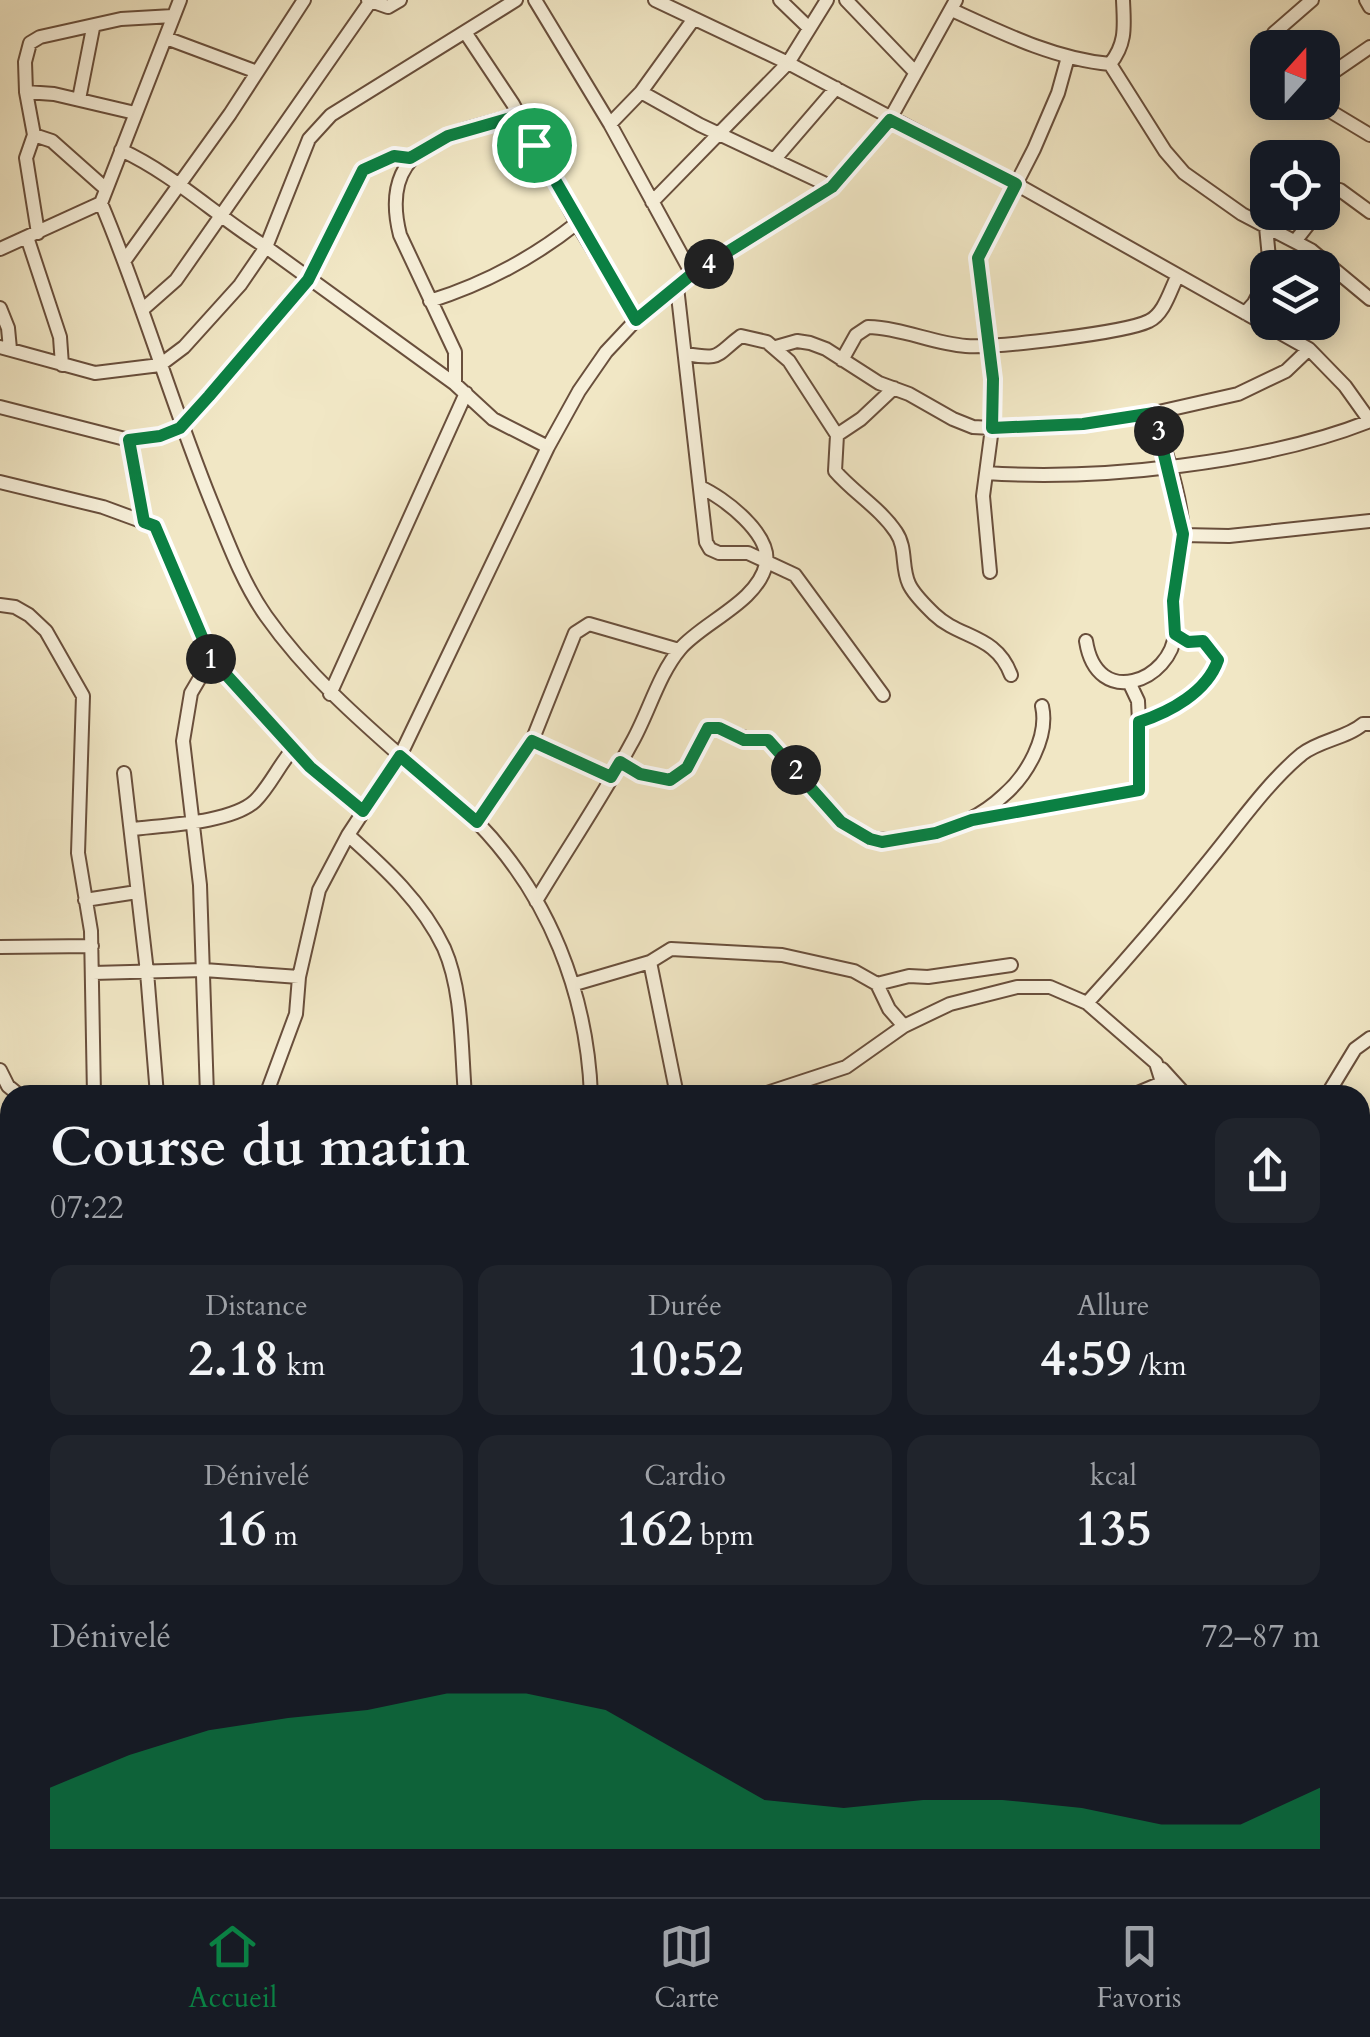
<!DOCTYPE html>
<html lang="fr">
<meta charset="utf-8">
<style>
body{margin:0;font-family:Cardo,serif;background:#20242c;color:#f1f3f6;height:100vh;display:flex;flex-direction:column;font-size:38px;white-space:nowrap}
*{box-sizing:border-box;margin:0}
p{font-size:32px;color:#9ea1a6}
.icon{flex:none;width:55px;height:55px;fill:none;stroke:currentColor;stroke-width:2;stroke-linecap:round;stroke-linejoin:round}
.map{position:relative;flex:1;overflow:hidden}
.drawer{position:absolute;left:0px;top:1085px;width:1370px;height:812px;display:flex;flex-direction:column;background:#171b24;border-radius:30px 30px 0 0;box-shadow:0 5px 25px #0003}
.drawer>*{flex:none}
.needle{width:65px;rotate:21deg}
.tools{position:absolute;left:1250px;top:30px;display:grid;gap:20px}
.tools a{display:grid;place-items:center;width:90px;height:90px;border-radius:20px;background:#171b24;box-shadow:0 5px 25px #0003;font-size:50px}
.pin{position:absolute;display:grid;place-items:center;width:85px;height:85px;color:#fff;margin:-42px;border:5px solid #fff;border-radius:50%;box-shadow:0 2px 10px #0007}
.km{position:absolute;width:50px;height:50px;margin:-25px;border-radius:50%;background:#222;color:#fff;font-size:28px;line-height:50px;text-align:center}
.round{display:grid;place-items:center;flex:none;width:105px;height:105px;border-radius:20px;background:#20242c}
.head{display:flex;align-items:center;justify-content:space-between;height:170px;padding:0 50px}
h1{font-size:55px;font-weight:700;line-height:75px}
.stats{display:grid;grid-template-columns:repeat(3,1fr);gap:15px;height:170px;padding:10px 50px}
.stats div{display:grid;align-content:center;border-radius:20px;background:#20242c;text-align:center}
.stats b{font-size:50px;font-weight:700}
.stats small{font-size:28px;font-weight:400}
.stats p{font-size:28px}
.chart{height:280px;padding:20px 50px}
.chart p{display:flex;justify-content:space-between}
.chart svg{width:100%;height:180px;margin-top:10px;fill:#0b8043;opacity:.7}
.tab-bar{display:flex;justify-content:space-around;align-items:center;height:140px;border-top:2px solid #363941;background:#171b24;font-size:28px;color:#9ea1a6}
.tab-bar a{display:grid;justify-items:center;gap:5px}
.tab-bar .active{color:#0b8043}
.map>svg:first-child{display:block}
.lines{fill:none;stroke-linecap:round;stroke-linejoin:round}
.street-casing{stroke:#694f3c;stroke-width:16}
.street{stroke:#f6efd9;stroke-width:12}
.route-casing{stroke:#fff;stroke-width:20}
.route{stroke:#0b8043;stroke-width:12}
</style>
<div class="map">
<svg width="1370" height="1897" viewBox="0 0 1370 1897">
<rect width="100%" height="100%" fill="#f1e7c5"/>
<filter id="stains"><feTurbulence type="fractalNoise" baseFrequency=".002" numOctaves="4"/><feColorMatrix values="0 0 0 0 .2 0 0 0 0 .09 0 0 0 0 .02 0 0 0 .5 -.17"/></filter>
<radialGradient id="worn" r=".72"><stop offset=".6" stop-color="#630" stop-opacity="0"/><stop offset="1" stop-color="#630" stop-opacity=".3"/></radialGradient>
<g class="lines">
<g class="street-casing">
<path id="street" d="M 180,0 L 101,203 C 142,300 171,402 211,501 C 227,540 242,582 266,616 C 309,677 364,724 420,773 C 438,789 459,804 477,822 C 549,896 587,993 591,1095
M 368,0 L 388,7 L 400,0
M 535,0 L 610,124 L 692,274
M 655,0 L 788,63 L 1016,184 L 1309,349 L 1345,386 L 1370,421 C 1265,463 1098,481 986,473
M 780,0 L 809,28
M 846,0 L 915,72
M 1366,0 L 1370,7
M 952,10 C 1002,33 1055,59 1110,64
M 465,32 L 513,104 L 577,223 L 636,320
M 166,38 L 257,72
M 1270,48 L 1274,33 L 1312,0
M 1110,64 L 1165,151 L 1184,173 L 1242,214 L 1311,250 L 1370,299
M 1110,64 C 1127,43 1124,25 1123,0
M 1322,80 L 1370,47
M 26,92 L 54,94 L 135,113
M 641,92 L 700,125 L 832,187
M 79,99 L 93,28
M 1315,102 L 1370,135
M 610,124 L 641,92 L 693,20
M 34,135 L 52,141 L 106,189
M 121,150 C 175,175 216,216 266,247 L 309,139 L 331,115 L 516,0
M 774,160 L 836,88
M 652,202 L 788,63 L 827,0
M 1322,206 L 1332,194 L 1340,190 L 1370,212
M 1266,227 L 1270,268
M 38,233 L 26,158 L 34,135 L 26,92 L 25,62 L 30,43 L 40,37 L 121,19 L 173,16
M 27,237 L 60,337 L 62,365
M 1296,240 L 1318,212
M 0,249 L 101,203
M 125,260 L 230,114 L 304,0
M 677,287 L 706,542 L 710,549 L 719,553 L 748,553 L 795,575 L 883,695
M 430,301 C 484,284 533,258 577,223
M 0,308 L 8,328 L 10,349
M 142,310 L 176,280 L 370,2
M 1245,313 L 1254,303 L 1268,276
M 0,347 L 95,373 L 160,365 L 184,347 L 240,285 L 266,247 L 455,384 L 493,419 L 548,447
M 776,347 L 797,341 L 810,343 L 826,349 L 879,383 L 909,394 L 953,419 L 973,427 L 992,428 L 1083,424 L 1154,413 L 1238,394 L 1286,371 L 1309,349
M 685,354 C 723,360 714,356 741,336 L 767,342 L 789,361 L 837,435 L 835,471 C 854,493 880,508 896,532 C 907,548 901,567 909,584 C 914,595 926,606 934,614 C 960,639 996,634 1011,675
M 842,360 L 856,335 L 868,327 C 902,328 932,343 966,346 C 994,348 1125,333 1149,321 C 1164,314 1170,291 1177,277
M 455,384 L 455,352 L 400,235 C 377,144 451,133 518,115
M 0,407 L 129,440 L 160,436 L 181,428 L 308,280 L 363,170 L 394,156 L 410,158
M 837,435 L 861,419 L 894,388
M 129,440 L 144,522
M 0,482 L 103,507 L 155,526 L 211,659 L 311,767 L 363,811
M 1183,535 L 1229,536 L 1370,521
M 990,572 L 983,496 L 992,428 L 993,379 L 978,258 L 1034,149 L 1058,93 L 1068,57
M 0,605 L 15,607 L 29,615 L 46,631 L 83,696 L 78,853 L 91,931 L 94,1095
M 1086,641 C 1097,711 1172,680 1175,633 C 1175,623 1172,613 1173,602 C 1175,580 1184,556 1183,533 C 1181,494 1165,451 1154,413
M 1130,684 L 1138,701 L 1139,722 C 1169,713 1208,692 1218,660 L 1203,641 L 1188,641 L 1175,634
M 330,694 L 466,393
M 532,741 L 611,777
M 620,762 L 640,774 L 670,780 L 687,768 L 708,727 C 731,728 738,742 764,738 C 775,745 783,755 792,765 C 834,815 848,853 922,836 C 953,829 981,817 1004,795 C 1027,775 1049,737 1042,706
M 124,773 L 147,972 L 157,1095
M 972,819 L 1139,790 L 1139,722
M 477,822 L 532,741 L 575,633 L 589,624 L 679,650
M 132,829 C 165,825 231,823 255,801 C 270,786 279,765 293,749
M 348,835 C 385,868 422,902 444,948 C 463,991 461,1048 465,1095
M 85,900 L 137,892
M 536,901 C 567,849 602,798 631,744 C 648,715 658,675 680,649 C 703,622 758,602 766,564 C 772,534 723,497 700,487
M 0,947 L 92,946
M 650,962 L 677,1095
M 93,973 L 204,970 L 299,977
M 575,984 L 650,962 L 671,949 L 782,955 L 854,971 L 877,984 L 889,1009 L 904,1026
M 877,984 L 909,976 L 928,977 L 1011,965
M 1087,1003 C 1130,956 1171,908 1211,858 C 1239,824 1268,782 1302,754 C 1320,740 1347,738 1363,724 L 1370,724
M 1162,1069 L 1182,1091 L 1190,1095
M 0,1070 L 8,1086 L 19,1095
M 207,1095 L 200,885 L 183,741 L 191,693 L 211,659
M 266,1095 L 296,1014 L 299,977 L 319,890 L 348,835 L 400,756 L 548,447 L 579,391 L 606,352 L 636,320 L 692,274 L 832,187 L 890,119 L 956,0
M 761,1095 L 846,1067 L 904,1026 L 950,1004 L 1017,987 L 1050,987 L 1087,1003 L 1156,1063 L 1166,1095
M 1133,1095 L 1164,1082
M 1327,1095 L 1355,1049 L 1370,1038
M 10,1107 L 10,1140
M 0,1165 L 10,1166
M 1360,1187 L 1370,1189
M 0,1237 L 10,1238
M 1360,1254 L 1370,1254
M 0,1302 L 10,1254
M 1360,1307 L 1370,1306
M 1360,1364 L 1370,1362
M 0,1391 L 10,1396
M 0,1557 L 10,1559
M 1360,1614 L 1370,1612
M 2,1786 L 3,1717 L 10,1662
M 33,1888 L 34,1897
M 657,1888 L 658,1897
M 732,1888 L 733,1897
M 837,1888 L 843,1897
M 1049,1888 L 1066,1897
M 1182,1888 L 1193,1897
M 286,1897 L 290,1888
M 562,1897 L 622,1888
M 1002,1897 L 1006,1888
M 1206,1897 L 1216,1888
M 1343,1897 L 1347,1888"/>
</g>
<use href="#street" class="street"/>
</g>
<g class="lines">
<g class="route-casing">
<path id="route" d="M 518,116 L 636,320 L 692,274 L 832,187 L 890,120 L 1016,184 L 978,258 L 993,379 L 992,428 L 1083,424 L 1154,413 L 1183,534 L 1173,601 L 1175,634 L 1188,642 L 1203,641 L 1218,660 C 1207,692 1170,712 1139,722 L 1139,790 L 972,820 L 936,833 L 882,842 L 870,839 L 841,822 L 768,740 L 744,740 L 719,728 L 708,728 L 687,768 L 670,780 L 640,774 L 620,762 L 611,777 L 532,741 L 477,822 L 400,756 L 363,811 L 310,767 L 211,658 L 155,526 L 144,522 L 129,440 L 160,436 L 180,428 L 209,396 L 308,280 L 363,170 L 394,156 L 410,158 L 448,136 Z"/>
</g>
<use href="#route" class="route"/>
</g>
<rect width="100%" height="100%" filter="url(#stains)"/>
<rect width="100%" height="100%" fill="url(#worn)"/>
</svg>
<div class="tools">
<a><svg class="needle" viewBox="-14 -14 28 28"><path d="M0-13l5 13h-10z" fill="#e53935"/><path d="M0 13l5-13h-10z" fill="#9ea1a6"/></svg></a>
<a><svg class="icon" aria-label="locate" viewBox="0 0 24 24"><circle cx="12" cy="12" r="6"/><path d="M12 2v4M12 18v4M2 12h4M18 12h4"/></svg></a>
<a><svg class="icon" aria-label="layers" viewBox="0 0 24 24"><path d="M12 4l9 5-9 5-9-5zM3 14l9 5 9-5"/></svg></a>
</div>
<div class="pin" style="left:534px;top:145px;background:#1e9e55"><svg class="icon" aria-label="arrive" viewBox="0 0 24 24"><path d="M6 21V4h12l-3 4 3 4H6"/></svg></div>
<b class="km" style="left:211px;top:659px">1</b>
<b class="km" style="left:796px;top:770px">2</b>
<b class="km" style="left:1159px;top:431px">3</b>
<b class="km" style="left:709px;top:264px">4</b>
<section class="drawer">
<div class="head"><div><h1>Course du matin</h1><p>07:22</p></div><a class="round"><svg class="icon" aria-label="share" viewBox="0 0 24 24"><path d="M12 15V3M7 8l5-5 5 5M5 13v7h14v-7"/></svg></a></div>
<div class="stats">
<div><p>Distance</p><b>2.18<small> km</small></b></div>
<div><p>Durée</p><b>10:52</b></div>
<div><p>Allure</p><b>4:59<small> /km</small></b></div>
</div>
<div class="stats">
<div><p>Dénivelé</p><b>16<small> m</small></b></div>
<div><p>Cardio</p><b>162<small> bpm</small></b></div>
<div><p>kcal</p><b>135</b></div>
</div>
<div class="chart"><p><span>Dénivelé</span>72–87 m</p>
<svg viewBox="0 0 160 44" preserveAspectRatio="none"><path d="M0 44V29L10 21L20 15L30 12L40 10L50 6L60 6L70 10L80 21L90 32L100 34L110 32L120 32L130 34L140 38L150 38L160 29V44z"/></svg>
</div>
</section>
</div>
<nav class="tab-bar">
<a class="active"><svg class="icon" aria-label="home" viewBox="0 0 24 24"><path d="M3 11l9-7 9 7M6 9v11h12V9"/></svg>Accueil</a>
<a><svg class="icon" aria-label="map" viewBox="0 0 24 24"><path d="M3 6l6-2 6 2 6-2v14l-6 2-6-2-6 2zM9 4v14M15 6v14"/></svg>Carte</a>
<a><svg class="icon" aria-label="saved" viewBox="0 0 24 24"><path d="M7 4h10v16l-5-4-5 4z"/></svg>Favoris</a>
</nav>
